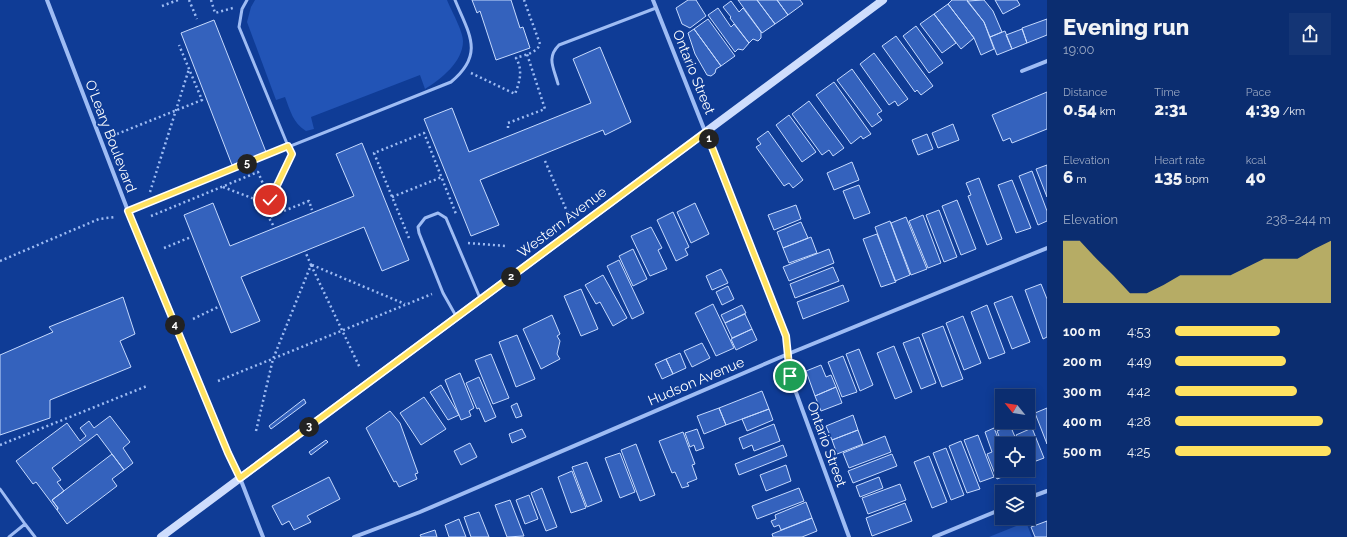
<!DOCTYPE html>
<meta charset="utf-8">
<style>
body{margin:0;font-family:Raleway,sans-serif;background:#143575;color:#f1f3f6;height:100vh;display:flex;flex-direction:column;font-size:15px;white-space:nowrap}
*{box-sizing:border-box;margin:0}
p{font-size:13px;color:#9aa8c3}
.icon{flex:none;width:22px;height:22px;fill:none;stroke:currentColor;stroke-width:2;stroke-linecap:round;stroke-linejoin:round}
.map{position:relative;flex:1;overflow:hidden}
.drawer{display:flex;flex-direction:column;background:#0b2d70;width:300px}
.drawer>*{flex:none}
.needle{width:26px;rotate:300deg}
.controls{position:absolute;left:995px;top:389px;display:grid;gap:8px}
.controls a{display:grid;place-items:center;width:40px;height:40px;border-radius:0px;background:#0b2d70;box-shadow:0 2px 10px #0003,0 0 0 1px #2b4983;font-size:20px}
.pin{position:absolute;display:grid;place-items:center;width:34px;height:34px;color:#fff;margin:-17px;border:2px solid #fff;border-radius:50%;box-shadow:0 1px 4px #0007}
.km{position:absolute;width:20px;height:20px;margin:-10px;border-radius:50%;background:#222;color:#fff;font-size:11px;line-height:20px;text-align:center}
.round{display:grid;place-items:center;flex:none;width:42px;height:42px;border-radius:0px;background:#143575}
.head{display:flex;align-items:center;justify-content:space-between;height:68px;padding:0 16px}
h1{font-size:22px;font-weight:800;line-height:30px}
.figures{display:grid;grid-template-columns:repeat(3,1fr);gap:6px;height:68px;padding:4px 16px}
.figures div{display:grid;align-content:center}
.figures b{font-size:17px;font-weight:800}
.figures small{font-size:11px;font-weight:400}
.figures p{font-size:11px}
.chart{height:112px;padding:8px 16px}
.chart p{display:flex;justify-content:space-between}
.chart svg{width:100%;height:72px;margin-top:4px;fill:#ffe261;opacity:.7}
ul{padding:0 16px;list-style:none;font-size:13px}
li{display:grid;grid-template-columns:64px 48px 1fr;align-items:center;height:30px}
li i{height:10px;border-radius:5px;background:#ffe261}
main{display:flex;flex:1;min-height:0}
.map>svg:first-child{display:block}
.green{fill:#2254b6}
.building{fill:#3462bd;stroke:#c6dafe}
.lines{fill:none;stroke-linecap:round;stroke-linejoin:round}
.path{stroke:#9ebcf4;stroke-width:2.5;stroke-dasharray:2 3;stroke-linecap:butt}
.lane{stroke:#9ebcf4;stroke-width:3}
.street{stroke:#9ebcf4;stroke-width:4}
.secondary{stroke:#ceddfd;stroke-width:8}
.route-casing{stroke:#fff;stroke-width:8}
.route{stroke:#ffe261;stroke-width:5}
.labels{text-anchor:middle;stroke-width:3.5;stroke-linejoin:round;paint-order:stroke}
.street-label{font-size:14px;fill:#fff;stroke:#0f3c96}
</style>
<main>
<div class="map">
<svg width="1047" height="537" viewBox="0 0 1047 537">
<rect width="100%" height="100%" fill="#0f3c96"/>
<path class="green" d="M 255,0 L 447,0 C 451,10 463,31 463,41 C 463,62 441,79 425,89 L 420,75 L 311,117 L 314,129 L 306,131 C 293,123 290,110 285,97 L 276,100 L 247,22 L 251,7 Z
M 1026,522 L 1032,537 L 989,537 Z"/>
<path class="building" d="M 472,0 L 511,0 L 520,28 L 523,27 L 530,48 L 496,60 L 480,11 L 477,13 Z
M 688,0 L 696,0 L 706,16 L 690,28 L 682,24 L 676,8 Z
M 738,0 L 757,0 L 775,24 L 762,33 Z
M 757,0 L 777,0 L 788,15 L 775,24 Z
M 777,0 L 800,0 L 803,4 L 788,15 Z
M 952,0 L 967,0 L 984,22 L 994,49 L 981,55 L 974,38 L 948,4 Z
M 984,0 L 993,11 L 1002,32 L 990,37 L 984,22 L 967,1 Z
M 995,0 L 1017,0 L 1020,5 L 1003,14 Z
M 731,1 L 739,12 L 743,8 L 761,32 L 761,38 L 758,41 L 753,39 L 749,43 L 730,18 L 731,17 L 723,7 Z
M 948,4 L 974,38 L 961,49 L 934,14 Z
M 718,8 L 731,27 L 734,24 L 749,43 L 743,50 L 738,49 L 735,52 L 708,15 Z
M 934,14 L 956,43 L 942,53 L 920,24 Z
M 708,19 L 735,56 L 721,66 L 694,29 Z
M 1047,19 L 1047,35 L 1027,43 L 1022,28 Z
M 214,20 L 266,152 L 232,165 L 181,33 Z
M 916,26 L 943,63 L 929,73 L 903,36 Z
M 694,29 L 721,66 L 716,69 L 715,73 L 711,76 L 707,75 L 695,54 L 688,33 Z
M 1022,29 L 1027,43 L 1012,49 L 1006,35 Z
M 1005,31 L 1012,49 L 997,55 L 990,37 Z
M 896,36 L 933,86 L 921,95 L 917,90 L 915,92 L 882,46 Z
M 600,47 L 631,122 L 605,135 L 603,130 L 480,180 L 499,225 L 471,236 L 424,119 L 452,108 L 469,152 L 591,103 L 573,59 Z
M 874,53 L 908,99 L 898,106 L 895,101 L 889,105 L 860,64 Z
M 852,69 L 882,111 L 877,114 L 882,120 L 872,127 L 837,80 Z
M 834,82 L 871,134 L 863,139 L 861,136 L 851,144 L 816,95 Z
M 1047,92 L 1047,129 L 1012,143 L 1010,138 L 1003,141 L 992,115 Z
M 809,101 L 844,148 L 833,156 L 829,150 L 822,155 L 792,114 Z
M 789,115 L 816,152 L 802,162 L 776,125 Z
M 953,124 L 959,140 L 938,148 L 932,133 Z
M 768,131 L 803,180 L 793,188 L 789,183 L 784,186 L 756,147 L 761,144 L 757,139 Z
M 927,134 L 933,149 L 918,155 L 912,140 Z
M 362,143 L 409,260 L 382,271 L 364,227 L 241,277 L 260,321 L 231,333 L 184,215 L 213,203 L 230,246 L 354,196 L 336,154 Z
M 852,162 L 859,180 L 834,190 L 827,173 Z
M 1047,165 L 1047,197 L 1036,169 Z
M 1032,171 L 1047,211 L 1047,221 L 1038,225 L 1019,176 Z
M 979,178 L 1002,239 L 987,245 L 968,196 L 971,195 L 966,183 Z
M 1012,180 L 1031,228 L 1016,233 L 998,185 Z
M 859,185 L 870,213 L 854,219 L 843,191 Z
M 957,200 L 976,249 L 961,255 L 942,206 Z
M 695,203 L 709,234 L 691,243 L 677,212 Z
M 796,205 L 801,219 L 774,230 L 768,215 Z
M 939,210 L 957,257 L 944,262 L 926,215 Z
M 673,212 L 689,247 L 685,249 L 688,255 L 676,261 L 657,220 Z
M 923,215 L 941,263 L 928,268 L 909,221 Z
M 906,217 L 927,269 L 911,275 L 891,223 Z
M 890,221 L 910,275 L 895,281 L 875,227 Z
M 801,222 L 808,238 L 783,248 L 777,232 Z
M 651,227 L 662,248 L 658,250 L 667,269 L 650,276 L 631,236 Z
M 877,234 L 896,282 L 881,287 L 863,239 Z
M 811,237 L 817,253 L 789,263 L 783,248 Z
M 633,249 L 647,279 L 633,286 L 619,256 Z
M 829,249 L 834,263 L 789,281 L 783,267 Z
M 619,260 L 644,313 L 632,319 L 607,266 Z
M 833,267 L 839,281 L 795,298 L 790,284 Z
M 721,269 L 728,283 L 712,290 L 706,276 Z
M 603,275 L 627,318 L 613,326 L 600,302 L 596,304 L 585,285 Z
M 1041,284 L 1047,299 L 1047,337 L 1043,339 L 1025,290 Z
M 843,285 L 849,301 L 803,319 L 797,302 Z
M 728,286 L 734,299 L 722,305 L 716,292 Z
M 581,289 L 598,329 L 581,336 L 564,296 Z
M 1012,296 L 1030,342 L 1012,349 L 994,303 Z
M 123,297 L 135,334 L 120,341 L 131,367 L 50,400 L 50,418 L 0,435 L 0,355 L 53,332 L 49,327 Z
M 713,304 L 734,348 L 716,356 L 695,313 Z
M 742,305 L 746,313 L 725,323 L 721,315 Z
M 987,305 L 1005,353 L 989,359 L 971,312 Z
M 745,314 L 752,329 L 732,338 L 725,323 Z
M 552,315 L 560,334 L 557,336 L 560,341 L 557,354 L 560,359 L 541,369 L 523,329 Z
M 963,316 L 981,363 L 964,370 L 946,323 Z
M 943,326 L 963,379 L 942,387 L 922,334 Z
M 752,329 L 757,340 L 736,350 L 731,339 Z
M 517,335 L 535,379 L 516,387 L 499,342 Z
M 919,337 L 936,383 L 921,389 L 903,343 Z
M 702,343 L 710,358 L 692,367 L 684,351 Z
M 894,346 L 912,392 L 895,399 L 877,353 Z
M 859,349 L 873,385 L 860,391 L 846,354 Z
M 680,353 L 686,368 L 673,374 L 666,359 Z
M 491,354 L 509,398 L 493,404 L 475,360 Z
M 843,356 L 857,392 L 842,397 L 828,362 Z
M 666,359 L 673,374 L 662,379 L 655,364 Z
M 821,365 L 826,377 L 831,375 L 836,387 L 815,396 L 806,371 Z
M 460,373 L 474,408 L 469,411 L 471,416 L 461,420 L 445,380 Z
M 479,377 L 496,417 L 485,422 L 479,408 L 477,409 L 466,383 Z
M 441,385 L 459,415 L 448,420 L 430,392 Z
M 836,387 L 842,403 L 821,411 L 815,396 Z
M 762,391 L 769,409 L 726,425 L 719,408 Z
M 424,397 L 446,429 L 421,445 L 400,413 Z
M 304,399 L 306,403 L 271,429 L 269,426 Z
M 517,403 L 522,416 L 516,418 L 511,406 Z
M 719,408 L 726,425 L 704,434 L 697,416 Z
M 1047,408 L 1047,444 L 1035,413 Z
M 769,409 L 773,420 L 747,431 L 742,419 Z
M 390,411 L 400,423 L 418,473 L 415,474 L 417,479 L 399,487 L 396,481 L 394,482 L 366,428 Z
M 853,415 L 858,430 L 832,440 L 826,426 Z
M 110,416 L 130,442 L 123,448 L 133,463 L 124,470 L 97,434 L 52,468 L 61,480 L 57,482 L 64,491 L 52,500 L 58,508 L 57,510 L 36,482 L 33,484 L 16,461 L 67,423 L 80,441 L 86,436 L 80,428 L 89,421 L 94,428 Z
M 774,424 L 780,441 L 754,451 L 752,445 L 743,449 L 739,438 Z
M 1010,425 L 1018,444 L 1002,444 L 997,431 Z
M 994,428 L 1002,448 L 1002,470 L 1010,470 L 1012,473 L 997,479 L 987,454 L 992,452 L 985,432 Z
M 1032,428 L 1044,458 L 1028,464 L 1028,444 L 1020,444 L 1016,435 Z
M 522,429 L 526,437 L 512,443 L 509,434 Z
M 697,429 L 704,448 L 696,451 L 694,445 L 690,447 L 685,433 Z
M 858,430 L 863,444 L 837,454 L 832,440 Z
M 683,432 L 695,464 L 692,465 L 697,479 L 687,483 L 689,486 L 682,488 L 675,472 L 672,473 L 659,441 Z
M 978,435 L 994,477 L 980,482 L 964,440 Z
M 885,436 L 891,452 L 849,468 L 843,453 Z
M 326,440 L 328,442 L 311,455 L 309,452 Z
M 961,441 L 980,489 L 967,493 L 949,446 Z
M 470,443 L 477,457 L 461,465 L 454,451 Z
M 636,444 L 655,495 L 640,501 L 621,450 Z
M 783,445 L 787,456 L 739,475 L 735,464 Z
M 946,448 L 964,495 L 951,500 L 933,453 Z
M 620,453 L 635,492 L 620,498 L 605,458 Z
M 112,454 L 124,470 L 112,479 L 117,486 L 67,524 L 57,510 L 58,508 L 52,500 Z
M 892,454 L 897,466 L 853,483 L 848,471 Z
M 929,456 L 947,502 L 932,508 L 914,462 Z
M 587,462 L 602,501 L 587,507 L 572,467 Z
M 786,465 L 791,481 L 766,491 L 760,475 Z
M 572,471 L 586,508 L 571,513 L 558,477 Z
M 329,477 L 340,499 L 307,516 L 311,522 L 294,530 L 289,521 L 282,525 L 272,506 Z
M 879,477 L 883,488 L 860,497 L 856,486 Z
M 900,484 L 906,500 L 868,514 L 862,498 Z
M 542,488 L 557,527 L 546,531 L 531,493 Z
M 799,488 L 804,501 L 757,519 L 752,506 Z
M 529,495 L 538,519 L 525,524 L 516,500 Z
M 510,500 L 524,536 L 507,537 L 495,505 Z
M 806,502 L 812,518 L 781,530 L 779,525 L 774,527 L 771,521 L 776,519 L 775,515 Z
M 905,503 L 912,521 L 872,536 L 866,518 Z
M 479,512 L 489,537 L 471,537 L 464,517 Z
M 812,518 L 817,531 L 802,537 L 773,537 L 772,534 Z
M 459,519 L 466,537 L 449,537 L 445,525 Z
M 1047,521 L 1047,537 L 1035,537 L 1031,527 Z
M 435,530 L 437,537 L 421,537 L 420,535 Z"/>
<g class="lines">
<path class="path" d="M 189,0 L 197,19
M 211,0 L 215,13 L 233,8
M 162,6 L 178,0
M 471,73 L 515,94 C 520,81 523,70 516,58 C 524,55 537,53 540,44 L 524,0
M 508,128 L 508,123 L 545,109 L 527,54
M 117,134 L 202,100 L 179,45
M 545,161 L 569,216
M 223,187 L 265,203 L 270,200 L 291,156
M 150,192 L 189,69
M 392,197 L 442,177
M 151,216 L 258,172 L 276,214 L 309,201 L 312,210
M 273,225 L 269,218 L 276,214
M 409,238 L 374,153 L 424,133 L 456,214
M 468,243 L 506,246
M 164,248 L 191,237
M 0,261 L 99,219 L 115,217
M 311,265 L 360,368
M 312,265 L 405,304
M 193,319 L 220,306
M 218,381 L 432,294
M 256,431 L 273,359 L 311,265 L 305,251
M 0,445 L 147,386"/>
<path class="lane" d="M 247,0 L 242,9 L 239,27 L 288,146
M 558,84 C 554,68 546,58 559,45 L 656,8
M 128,211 L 451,82 C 485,54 469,34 455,0
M 456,316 L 443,293 L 419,233 L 418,227 L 425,218 L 438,213 L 446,218 L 480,298
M 0,489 L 25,524
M 9,537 L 25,524 L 35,537"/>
<path class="street" d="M 47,0 L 128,211 L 228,453 L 240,478 L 263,537
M 653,0 L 786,336 L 790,376 L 849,537
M 1022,71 L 1047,61
M 1028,498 L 1047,491
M 354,537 L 420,512 L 788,354 L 1047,248
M 934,537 L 1002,509"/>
<path class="secondary" d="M 161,537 L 883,0"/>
</g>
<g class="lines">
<g class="route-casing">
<path id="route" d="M 270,200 L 292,154 L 288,146 L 128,211 L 228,453 L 240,478 L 706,132 L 786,336 L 790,376"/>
</g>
<use href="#route" class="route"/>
</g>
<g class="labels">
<g class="street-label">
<text transform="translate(694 72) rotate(68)" y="5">Ontario Street</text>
<text transform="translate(111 136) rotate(69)" y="5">O'Leary Boulevard</text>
<text transform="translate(562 222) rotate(-37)" y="5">Western Avenue</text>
<text transform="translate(696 381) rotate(-23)" y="5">Hudson Avenue</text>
<text transform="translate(827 444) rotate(70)" y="5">Ontario Street</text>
</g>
</g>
</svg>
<div class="controls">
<a><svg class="needle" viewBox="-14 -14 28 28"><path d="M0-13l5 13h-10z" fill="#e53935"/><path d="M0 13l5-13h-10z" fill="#9aa8c3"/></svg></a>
<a><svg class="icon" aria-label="locate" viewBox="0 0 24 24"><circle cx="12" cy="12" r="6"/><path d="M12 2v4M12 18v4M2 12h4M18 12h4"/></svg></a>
<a><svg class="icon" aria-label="layers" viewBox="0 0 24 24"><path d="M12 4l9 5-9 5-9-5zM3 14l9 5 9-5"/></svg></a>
</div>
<div class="pin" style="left:790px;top:376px;background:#1e9e55"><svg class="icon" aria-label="arrive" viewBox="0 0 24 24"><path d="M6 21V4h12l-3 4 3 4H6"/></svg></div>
<div class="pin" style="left:270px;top:200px;background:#d93025"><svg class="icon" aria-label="check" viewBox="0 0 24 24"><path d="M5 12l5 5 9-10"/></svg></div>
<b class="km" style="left:709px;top:139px">1</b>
<b class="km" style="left:511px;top:277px">2</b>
<b class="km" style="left:309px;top:427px">3</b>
<b class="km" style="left:175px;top:325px">4</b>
<b class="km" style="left:247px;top:164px">5</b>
</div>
<section class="drawer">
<div class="head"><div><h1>Evening run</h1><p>19:00</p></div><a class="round"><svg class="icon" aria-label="share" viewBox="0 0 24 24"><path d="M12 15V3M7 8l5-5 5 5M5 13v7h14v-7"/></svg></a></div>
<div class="figures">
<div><p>Distance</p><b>0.54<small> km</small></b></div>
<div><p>Time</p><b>2:31</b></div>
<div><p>Pace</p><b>4:39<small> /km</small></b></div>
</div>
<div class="figures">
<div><p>Elevation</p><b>6<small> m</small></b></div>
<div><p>Heart rate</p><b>135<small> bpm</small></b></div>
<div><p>kcal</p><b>40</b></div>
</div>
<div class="chart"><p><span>Elevation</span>238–244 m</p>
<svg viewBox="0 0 160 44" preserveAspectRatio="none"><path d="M0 44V6L10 6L20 17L30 27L40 38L50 38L60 33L70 27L80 27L90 27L100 27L110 22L120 17L130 17L140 17L150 11L160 6V44z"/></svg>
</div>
<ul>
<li><b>100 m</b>4:53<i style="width:67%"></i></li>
<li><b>200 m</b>4:49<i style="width:71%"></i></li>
<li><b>300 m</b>4:42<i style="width:78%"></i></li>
<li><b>400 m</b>4:28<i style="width:95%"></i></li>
<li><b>500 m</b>4:25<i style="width:100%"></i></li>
</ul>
</section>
</main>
